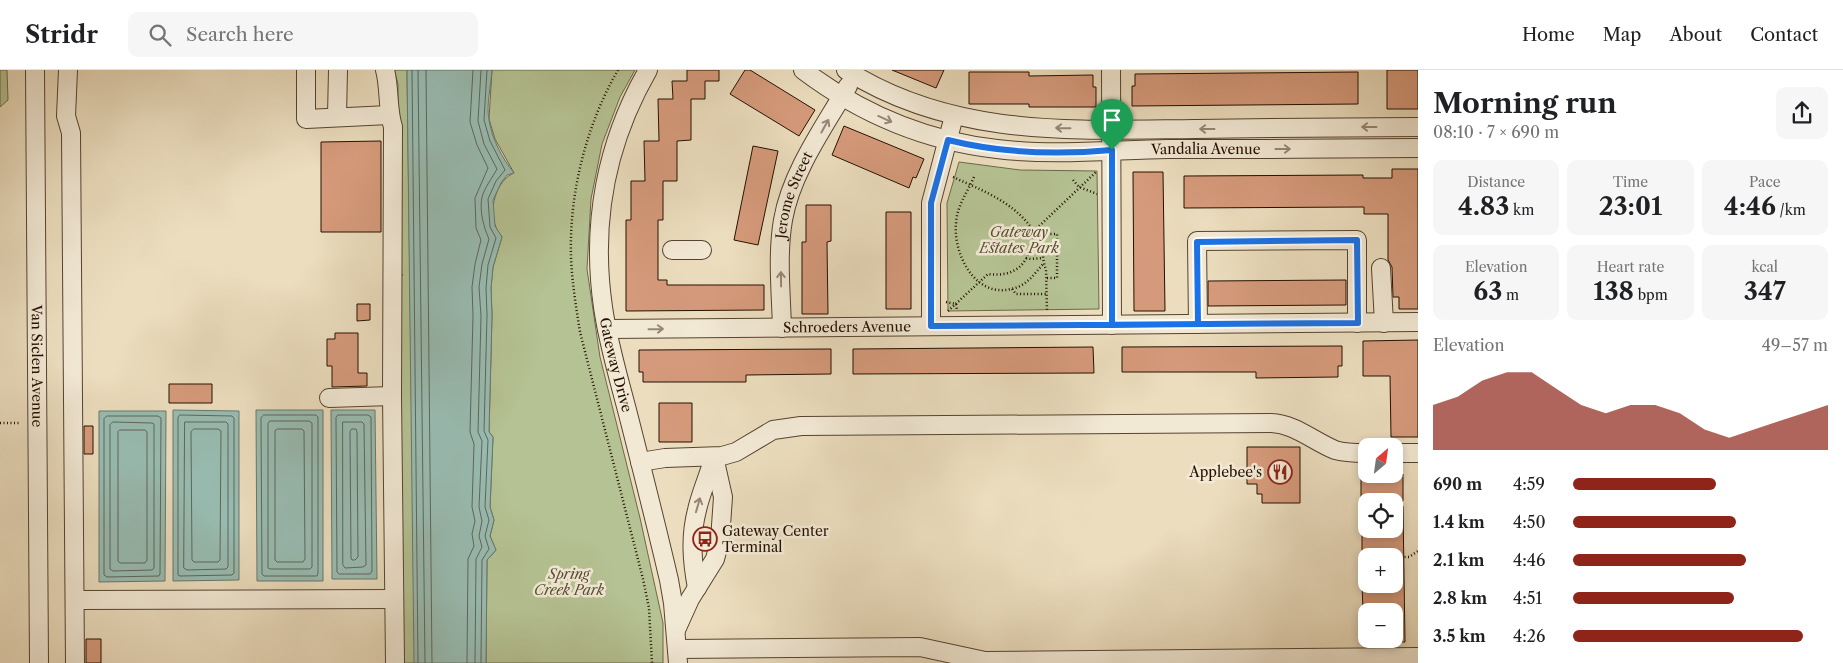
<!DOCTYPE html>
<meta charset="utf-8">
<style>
body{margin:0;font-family:"Libre Caslon Text",serif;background:#f6f6f6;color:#202124;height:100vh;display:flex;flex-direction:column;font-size:19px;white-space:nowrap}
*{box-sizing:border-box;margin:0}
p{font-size:16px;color:#757577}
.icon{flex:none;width:28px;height:28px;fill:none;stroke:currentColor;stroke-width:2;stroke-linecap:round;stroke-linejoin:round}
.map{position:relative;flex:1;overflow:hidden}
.drawer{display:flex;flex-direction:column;background:#fff;width:425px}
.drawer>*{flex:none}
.needle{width:32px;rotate:29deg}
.buttons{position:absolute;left:1358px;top:368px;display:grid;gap:10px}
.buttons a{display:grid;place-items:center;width:45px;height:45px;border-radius:10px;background:#fff;box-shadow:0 2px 8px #0003;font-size:25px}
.pin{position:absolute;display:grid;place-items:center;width:42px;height:42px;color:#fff;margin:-51px -21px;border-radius:50% 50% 50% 0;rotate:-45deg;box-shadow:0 0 5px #0007}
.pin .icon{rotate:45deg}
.round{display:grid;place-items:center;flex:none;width:52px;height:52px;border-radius:10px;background:#f6f6f6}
.headline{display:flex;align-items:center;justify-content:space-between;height:85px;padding:0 15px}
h1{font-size:28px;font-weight:700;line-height:38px}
.stats{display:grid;grid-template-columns:repeat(3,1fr);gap:8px;height:85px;padding:5px 15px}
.stats div{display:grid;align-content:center;border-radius:10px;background:#f6f6f6;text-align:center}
.stats b{font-size:25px;font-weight:700}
.stats small{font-size:14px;font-weight:400}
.stats p{font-size:14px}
.chart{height:140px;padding:10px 15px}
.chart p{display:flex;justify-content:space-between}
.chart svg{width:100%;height:90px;margin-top:5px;fill:#8f2418;opacity:.7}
ul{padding:0 15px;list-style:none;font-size:16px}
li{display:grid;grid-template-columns:80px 60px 1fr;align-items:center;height:38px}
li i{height:12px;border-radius:6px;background:#8f2418}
header{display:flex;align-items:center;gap:30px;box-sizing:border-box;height:70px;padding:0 25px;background:#fff;border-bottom:1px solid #e0e0e0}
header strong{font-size:24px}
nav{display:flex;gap:28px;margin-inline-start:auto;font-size:18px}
.search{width:350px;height:45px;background:#f6f6f6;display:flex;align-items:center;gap:12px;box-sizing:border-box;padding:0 18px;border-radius:10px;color:#757577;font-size:19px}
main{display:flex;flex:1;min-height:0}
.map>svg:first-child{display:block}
.green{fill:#b5c293;stroke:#6d694a}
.water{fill:#98bcb2;stroke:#6a776b}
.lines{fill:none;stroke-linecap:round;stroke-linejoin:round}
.shore{stroke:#5e6659;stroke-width:1}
.building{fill:#d59a7b;stroke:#251000}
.minor-casing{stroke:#564330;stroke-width:20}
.path{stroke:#251000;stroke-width:2.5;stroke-dasharray:1 2.5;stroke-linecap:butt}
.minor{stroke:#f2e9d5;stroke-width:18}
.oneway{stroke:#968775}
.route-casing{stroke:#fff;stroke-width:10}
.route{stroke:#1a73e8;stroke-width:6}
.labels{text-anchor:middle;stroke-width:5;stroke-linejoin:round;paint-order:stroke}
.street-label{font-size:14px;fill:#251000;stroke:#f2e9d5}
.park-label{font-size:14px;font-style:italic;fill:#574e33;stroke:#f2e9d5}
.poi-label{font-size:14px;fill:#251000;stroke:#f2e9d5;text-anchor:end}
</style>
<header>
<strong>Stridr</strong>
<div class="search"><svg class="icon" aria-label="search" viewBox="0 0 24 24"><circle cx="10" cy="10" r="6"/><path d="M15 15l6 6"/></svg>Search here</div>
<nav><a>Home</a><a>Map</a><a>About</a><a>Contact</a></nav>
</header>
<main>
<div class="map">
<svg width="1418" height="593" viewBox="0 0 1418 593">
<rect width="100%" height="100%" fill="#ebddbe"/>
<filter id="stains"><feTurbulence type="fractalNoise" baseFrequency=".004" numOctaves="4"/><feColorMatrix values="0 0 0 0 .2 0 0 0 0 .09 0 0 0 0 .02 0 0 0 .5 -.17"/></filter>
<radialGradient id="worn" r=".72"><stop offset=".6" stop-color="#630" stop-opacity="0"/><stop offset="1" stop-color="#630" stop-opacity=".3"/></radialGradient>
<path class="green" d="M 0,0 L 7,0 L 8,30 L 0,37 Z
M 394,0 L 407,0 L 415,593 L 403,593 L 399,209 L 403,205 L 398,200 L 398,14 Z
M 492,0 L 635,0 L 620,27 L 602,74 L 591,129 L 587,199 L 600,287 L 640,448 L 663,553 L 663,593 L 486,593 L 487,490 L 496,480 L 490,466 L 494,450 L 490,437 L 493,367 L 489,362 L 492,245 L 491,218 L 493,197 L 502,167 C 500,164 497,161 496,157 C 488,141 496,110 514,103 L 495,69 L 489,49 Z
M 959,92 L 1020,100 L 1097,101 L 1099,239 L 948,241 L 947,133 Z"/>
<path class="water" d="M 407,0 L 492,0 C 491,16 486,35 489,50 C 492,69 502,88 514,103 L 507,105 L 501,113 L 493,130 L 495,156 L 502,167 L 493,197 L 491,218 L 492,245 L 489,362 L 493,367 L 490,437 L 494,450 L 490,466 L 496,480 L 487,490 L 486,593 L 414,593 Z
M 173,340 L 239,341 L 239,510 L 173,511 Z
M 256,340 L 323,340 L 323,511 L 257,511 Z
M 331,340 L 375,340 L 377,509 L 332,509 Z
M 99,341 L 166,341 L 165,511 L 99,512 Z"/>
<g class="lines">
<path class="shore" d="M 412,0 L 418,593
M 418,0 L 425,593
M 426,0 L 432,593
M 180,345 L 232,346 L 234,348 L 234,503 L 232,505 L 180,506 L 178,505 L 178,348 Z
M 264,345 L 316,345 L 318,347 L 318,503 L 317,506 L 264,506 L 262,504 L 261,348 Z
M 338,345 L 368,345 L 371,347 L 372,501 L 370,504 L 339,504 L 337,502 L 336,348 Z
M 107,346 L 158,346 L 161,348 L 160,504 L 159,506 L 107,507 L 104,505 L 104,349 Z
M 270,351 L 309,351 L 312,353 L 312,497 L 310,499 L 270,499 L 268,498 L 268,354 Z
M 113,352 L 152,353 L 154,354 L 154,498 L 152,500 L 113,501 L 110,499 L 110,355 Z
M 185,352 L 226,352 L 228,354 L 228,497 L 226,499 L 187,500 L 184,498 Z
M 343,352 L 362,352 L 364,354 L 366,495 L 363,497 L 345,498 L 343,495 Z
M 194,359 L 218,359 L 221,361 L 220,490 L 218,492 L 194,492 L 192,490 L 191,362 Z
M 278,359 L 302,359 L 304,361 L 305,489 L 303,492 L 277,492 L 275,490 L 275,361 Z
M 352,359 L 356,359 L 357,362 L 358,487 L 355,490 L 352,490 L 351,488 L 350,362 Z
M 120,360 L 145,360 L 147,362 L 147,490 L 145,493 L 120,493 L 118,491 L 118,362 Z
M 467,593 L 468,489 L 474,476 L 472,464 L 475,451 L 472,437 L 474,374 L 470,362 L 473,246 L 472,217 L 475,194 L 481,170 L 476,158 L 475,128 L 488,98 L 477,75 L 470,52 L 473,0
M 475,593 L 476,489 L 482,477 L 479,466 L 482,451 L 479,437 L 482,371 L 478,362 L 481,246 L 479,217 L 482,194 L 489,169 C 484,158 479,141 482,127 C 485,117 492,108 497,99 L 484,74 L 478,51 L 481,0
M 481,593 L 482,490 L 489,479 L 485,466 L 489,450 L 485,437 L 488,370 L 484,361 L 487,245 L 486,218 L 488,195 L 496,168 L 490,157 L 488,129 L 496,111 L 505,100 L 490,71 L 484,50 L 487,0"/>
</g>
<path class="building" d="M 687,0 L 719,0 L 719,11 L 705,11 L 705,29 L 691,29 L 691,70 L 677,71 L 677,111 L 663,111 L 663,150 L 658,150 L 658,210 L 667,210 L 667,215 L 764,215 L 764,240 L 626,241 L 626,150 L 631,150 L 631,111 L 645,111 L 644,71 L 659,71 L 658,29 L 673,29 L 672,11 L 687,11 Z
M 745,0 L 750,0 L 815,40 L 799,66 L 730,24 Z
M 892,0 L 944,0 L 936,18 Z
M 1387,0 L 1418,0 L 1418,39 L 1387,39 Z
M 969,2 L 1029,2 L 1029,6 L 1093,5 L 1093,17 L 1096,17 L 1096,37 L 1029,37 L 1029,34 L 969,34 Z
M 1358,2 L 1358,34 L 1132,36 L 1132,16 L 1135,16 L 1135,4 Z
M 844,56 L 924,89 L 916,108 L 913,107 L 909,118 L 832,85 Z
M 381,71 L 381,162 L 321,162 L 321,72 Z
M 753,76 L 778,81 L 758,175 L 734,170 Z
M 1392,99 L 1418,99 L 1418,239 L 1399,239 L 1399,227 L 1393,227 L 1392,197 L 1388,190 L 1388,144 L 1364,144 L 1364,137 L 1184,138 L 1184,106 L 1363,105 L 1363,108 L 1392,108 Z
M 1133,102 L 1163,102 L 1165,241 L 1134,241 Z
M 806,135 L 831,135 L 831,171 L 827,172 L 828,244 L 802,244 L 802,172 L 806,172 Z
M 886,142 L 911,142 L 911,239 L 886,239 Z
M 1346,210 L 1346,235 L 1208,236 L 1208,211 Z
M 357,234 L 370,234 L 370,250 L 357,251 Z
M 335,263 L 358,263 L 358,303 L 367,303 L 367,316 L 332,317 L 332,296 L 327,296 L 327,269 L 335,269 Z
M 1418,270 L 1418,367 L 1391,367 L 1390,306 L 1363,306 L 1363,271 Z
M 1342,276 L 1342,296 L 1338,296 L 1338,307 L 1256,308 L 1256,302 L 1122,302 L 1122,277 Z
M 1093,277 L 1094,303 L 853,304 L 853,279 Z
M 831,279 L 831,304 L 746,305 L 746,312 L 643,312 L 643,302 L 639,302 L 639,280 Z
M 169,314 L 212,314 L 212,333 L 169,333 Z
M 659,333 L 692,333 L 692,372 L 659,372 Z
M 84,356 L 93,356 L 93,384 L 84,384 Z
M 1247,377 L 1300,377 L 1300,433 L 1262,433 L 1262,424 L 1257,424 L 1257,414 L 1247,414 Z
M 1361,404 L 1403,404 L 1403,431 L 1361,431 Z
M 1394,436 L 1403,436 L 1405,572 L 1394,572 L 1394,541 L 1363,541 L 1362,514 L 1394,514 L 1394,483 L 1362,483 L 1362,459 L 1394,459 Z
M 86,569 L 101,569 L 101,593 L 86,593 Z"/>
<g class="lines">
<g class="minor-casing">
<g id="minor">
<path id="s1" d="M 35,0 L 39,593"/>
<path d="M 68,0 L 66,46 L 71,63 L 75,593"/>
<path d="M 306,0 L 306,49 L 389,45"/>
<path d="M 385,0 C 390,19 387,38 393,57 L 392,326 L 395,593"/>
<path id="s2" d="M 648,0 C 606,73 591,154 603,237 C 608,273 619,309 628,344 C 642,399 656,454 669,510 L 673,533 L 678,593"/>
<path id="s3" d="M 803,0 C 860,43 926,71 997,79 C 1054,86 1111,80 1168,79 C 1251,79 1335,79 1418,78"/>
<path d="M 846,0 C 953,68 1074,60 1195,59 C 1269,58 1344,57 1418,57"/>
<path d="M 1111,0 L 1112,255"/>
<path d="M 337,46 L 338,0"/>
<path d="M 672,180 L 702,180"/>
<path d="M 1381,198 L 1384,253"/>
<path d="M 1198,254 L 1197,171 L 1357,170 L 1357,253"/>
<path d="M 931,256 L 931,133 L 954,46"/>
<path id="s4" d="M 782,258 C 781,222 777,185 783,150 C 791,103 824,57 848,16"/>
<path id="s5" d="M 607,259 L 1418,252"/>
<path d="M 329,328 L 392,326"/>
<path d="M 1394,383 L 1418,383"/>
<path d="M 640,392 L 665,388 L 722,386 L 736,382 L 773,360 L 801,356 L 1271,353 C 1295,354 1313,371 1335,380 C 1345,383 1356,383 1366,383"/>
<path d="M 697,518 C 692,491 690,467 697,440 C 701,422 709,405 714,387"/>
<path d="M 75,530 L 394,529"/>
<path d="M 676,560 L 690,529 L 715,489 L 720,470 L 723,427 L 714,387"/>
<path d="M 677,579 L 920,577 L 985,591 L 1418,587"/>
</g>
</g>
<path class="path" d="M 618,0 C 586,55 569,124 571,187 C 572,212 576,237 580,262 L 643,509 L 649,538 L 652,593
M 953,107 C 986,122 1024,136 1040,173 C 1044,181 1042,191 1046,199 L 1047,241
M 974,107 C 967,123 957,136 956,153 C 953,184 975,228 1011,219 C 1027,216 1034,204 1044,193
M 1073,110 L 1079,117 L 1097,124
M 1034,161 L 1096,102
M 1026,188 L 1031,189 L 1043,188
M 1012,219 L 1016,224 L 1047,224
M 946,232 L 956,234 L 957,240
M 948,241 L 988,204 C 1003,206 1019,203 1027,187 C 1030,180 1031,172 1035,164 L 1057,164 L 1057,208 L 1047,208
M 0,353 L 19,353
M 1359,486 L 1382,486
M 1394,487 L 1409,487 L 1418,481"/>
<use href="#minor" class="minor"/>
</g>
<defs><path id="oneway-shaft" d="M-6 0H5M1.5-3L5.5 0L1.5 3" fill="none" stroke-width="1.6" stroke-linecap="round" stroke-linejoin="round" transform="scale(1.25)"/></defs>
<g class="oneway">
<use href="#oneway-shaft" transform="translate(885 49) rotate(24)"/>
<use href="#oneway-shaft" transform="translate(825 56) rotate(-61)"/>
<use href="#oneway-shaft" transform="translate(1369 57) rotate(180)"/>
<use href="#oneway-shaft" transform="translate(1063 58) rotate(-179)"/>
<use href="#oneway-shaft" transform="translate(1207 59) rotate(180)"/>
<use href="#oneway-shaft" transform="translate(1283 79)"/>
<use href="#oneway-shaft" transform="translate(781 209) rotate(-91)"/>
<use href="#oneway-shaft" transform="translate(656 259) rotate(-1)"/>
<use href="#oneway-shaft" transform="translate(698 435) rotate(-74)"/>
</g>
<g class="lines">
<g class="route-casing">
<path id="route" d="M 1112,80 C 1057,85 1000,83 948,70 L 931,133 L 931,256 L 1358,253 L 1357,170 L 1197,172 L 1198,254 L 1112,255 L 1112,80"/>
</g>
<use href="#route" class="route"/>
</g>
<defs>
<g id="restaurant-ring" transform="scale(1.25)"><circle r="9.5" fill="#f2e9d5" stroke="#8f2418" stroke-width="1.5"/><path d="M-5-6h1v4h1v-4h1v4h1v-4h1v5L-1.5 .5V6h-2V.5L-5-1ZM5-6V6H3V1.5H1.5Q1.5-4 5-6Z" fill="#8f2418"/></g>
<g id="bus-ring" transform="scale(1.25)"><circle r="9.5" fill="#f2e9d5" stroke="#8f2418" stroke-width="1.5"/><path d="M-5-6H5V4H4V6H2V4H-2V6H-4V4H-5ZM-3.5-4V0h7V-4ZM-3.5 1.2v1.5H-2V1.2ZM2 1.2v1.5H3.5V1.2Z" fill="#8f2418"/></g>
</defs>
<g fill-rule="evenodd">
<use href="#restaurant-ring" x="1280" y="402"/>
<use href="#bus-ring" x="705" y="469"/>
</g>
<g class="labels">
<g class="street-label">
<text dy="5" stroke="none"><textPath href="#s3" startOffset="421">Vandalia Avenue</textPath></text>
<text dy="5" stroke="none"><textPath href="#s4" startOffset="135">Jerome Street</textPath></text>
<text dy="5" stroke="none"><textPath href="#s5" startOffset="240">Schroeders Avenue</textPath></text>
<text dy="5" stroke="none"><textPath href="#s2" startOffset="305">Gateway Drive</textPath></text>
<text dy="5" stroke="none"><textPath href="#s1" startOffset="296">Van Siclen Avenue</textPath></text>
</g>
<g class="park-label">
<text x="1019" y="167">Gateway<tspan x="1019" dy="16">Estates Park</tspan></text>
<text x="569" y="509">Spring<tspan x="569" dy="16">Creek Park</tspan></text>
</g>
<g class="poi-label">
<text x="1262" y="407">Applebee's</text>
<text x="722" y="466" text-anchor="start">Gateway Center<tspan x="722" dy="16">Terminal</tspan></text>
</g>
</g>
<rect width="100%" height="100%" filter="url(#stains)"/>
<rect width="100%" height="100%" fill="url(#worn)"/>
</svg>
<div class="buttons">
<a><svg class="needle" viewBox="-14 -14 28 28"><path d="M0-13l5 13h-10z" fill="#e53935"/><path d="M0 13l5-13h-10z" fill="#757577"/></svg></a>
<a><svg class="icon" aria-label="locate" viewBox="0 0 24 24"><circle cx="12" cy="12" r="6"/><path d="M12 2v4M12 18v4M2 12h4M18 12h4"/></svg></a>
<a>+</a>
<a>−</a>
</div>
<div class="pin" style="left:1112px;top:80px;background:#1e9e55"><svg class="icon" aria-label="arrive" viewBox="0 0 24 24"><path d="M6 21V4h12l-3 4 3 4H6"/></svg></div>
</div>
<section class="drawer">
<div class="headline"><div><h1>Morning run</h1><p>08:10 · 7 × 690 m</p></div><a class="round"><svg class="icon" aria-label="share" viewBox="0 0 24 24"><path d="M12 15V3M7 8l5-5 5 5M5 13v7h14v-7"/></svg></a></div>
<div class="stats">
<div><p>Distance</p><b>4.83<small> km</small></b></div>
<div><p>Time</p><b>23:01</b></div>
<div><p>Pace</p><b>4:46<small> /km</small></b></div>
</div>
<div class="stats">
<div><p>Elevation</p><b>63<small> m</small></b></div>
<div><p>Heart rate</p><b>138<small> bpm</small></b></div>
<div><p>kcal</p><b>347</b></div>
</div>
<div class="chart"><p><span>Elevation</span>49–57 m</p>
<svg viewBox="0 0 160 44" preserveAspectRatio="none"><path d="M0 44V22L10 18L20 10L30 6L40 6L50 14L60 22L70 26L80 22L90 22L100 26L110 34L120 38L130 34L140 30L150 26L160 22V44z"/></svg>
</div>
<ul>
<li><b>690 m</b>4:59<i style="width:56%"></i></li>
<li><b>1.4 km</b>4:50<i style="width:64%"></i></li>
<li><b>2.1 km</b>4:46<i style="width:68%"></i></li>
<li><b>2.8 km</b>4:51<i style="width:63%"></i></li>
<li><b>3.5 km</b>4:26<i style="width:90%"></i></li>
</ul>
</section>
</main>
